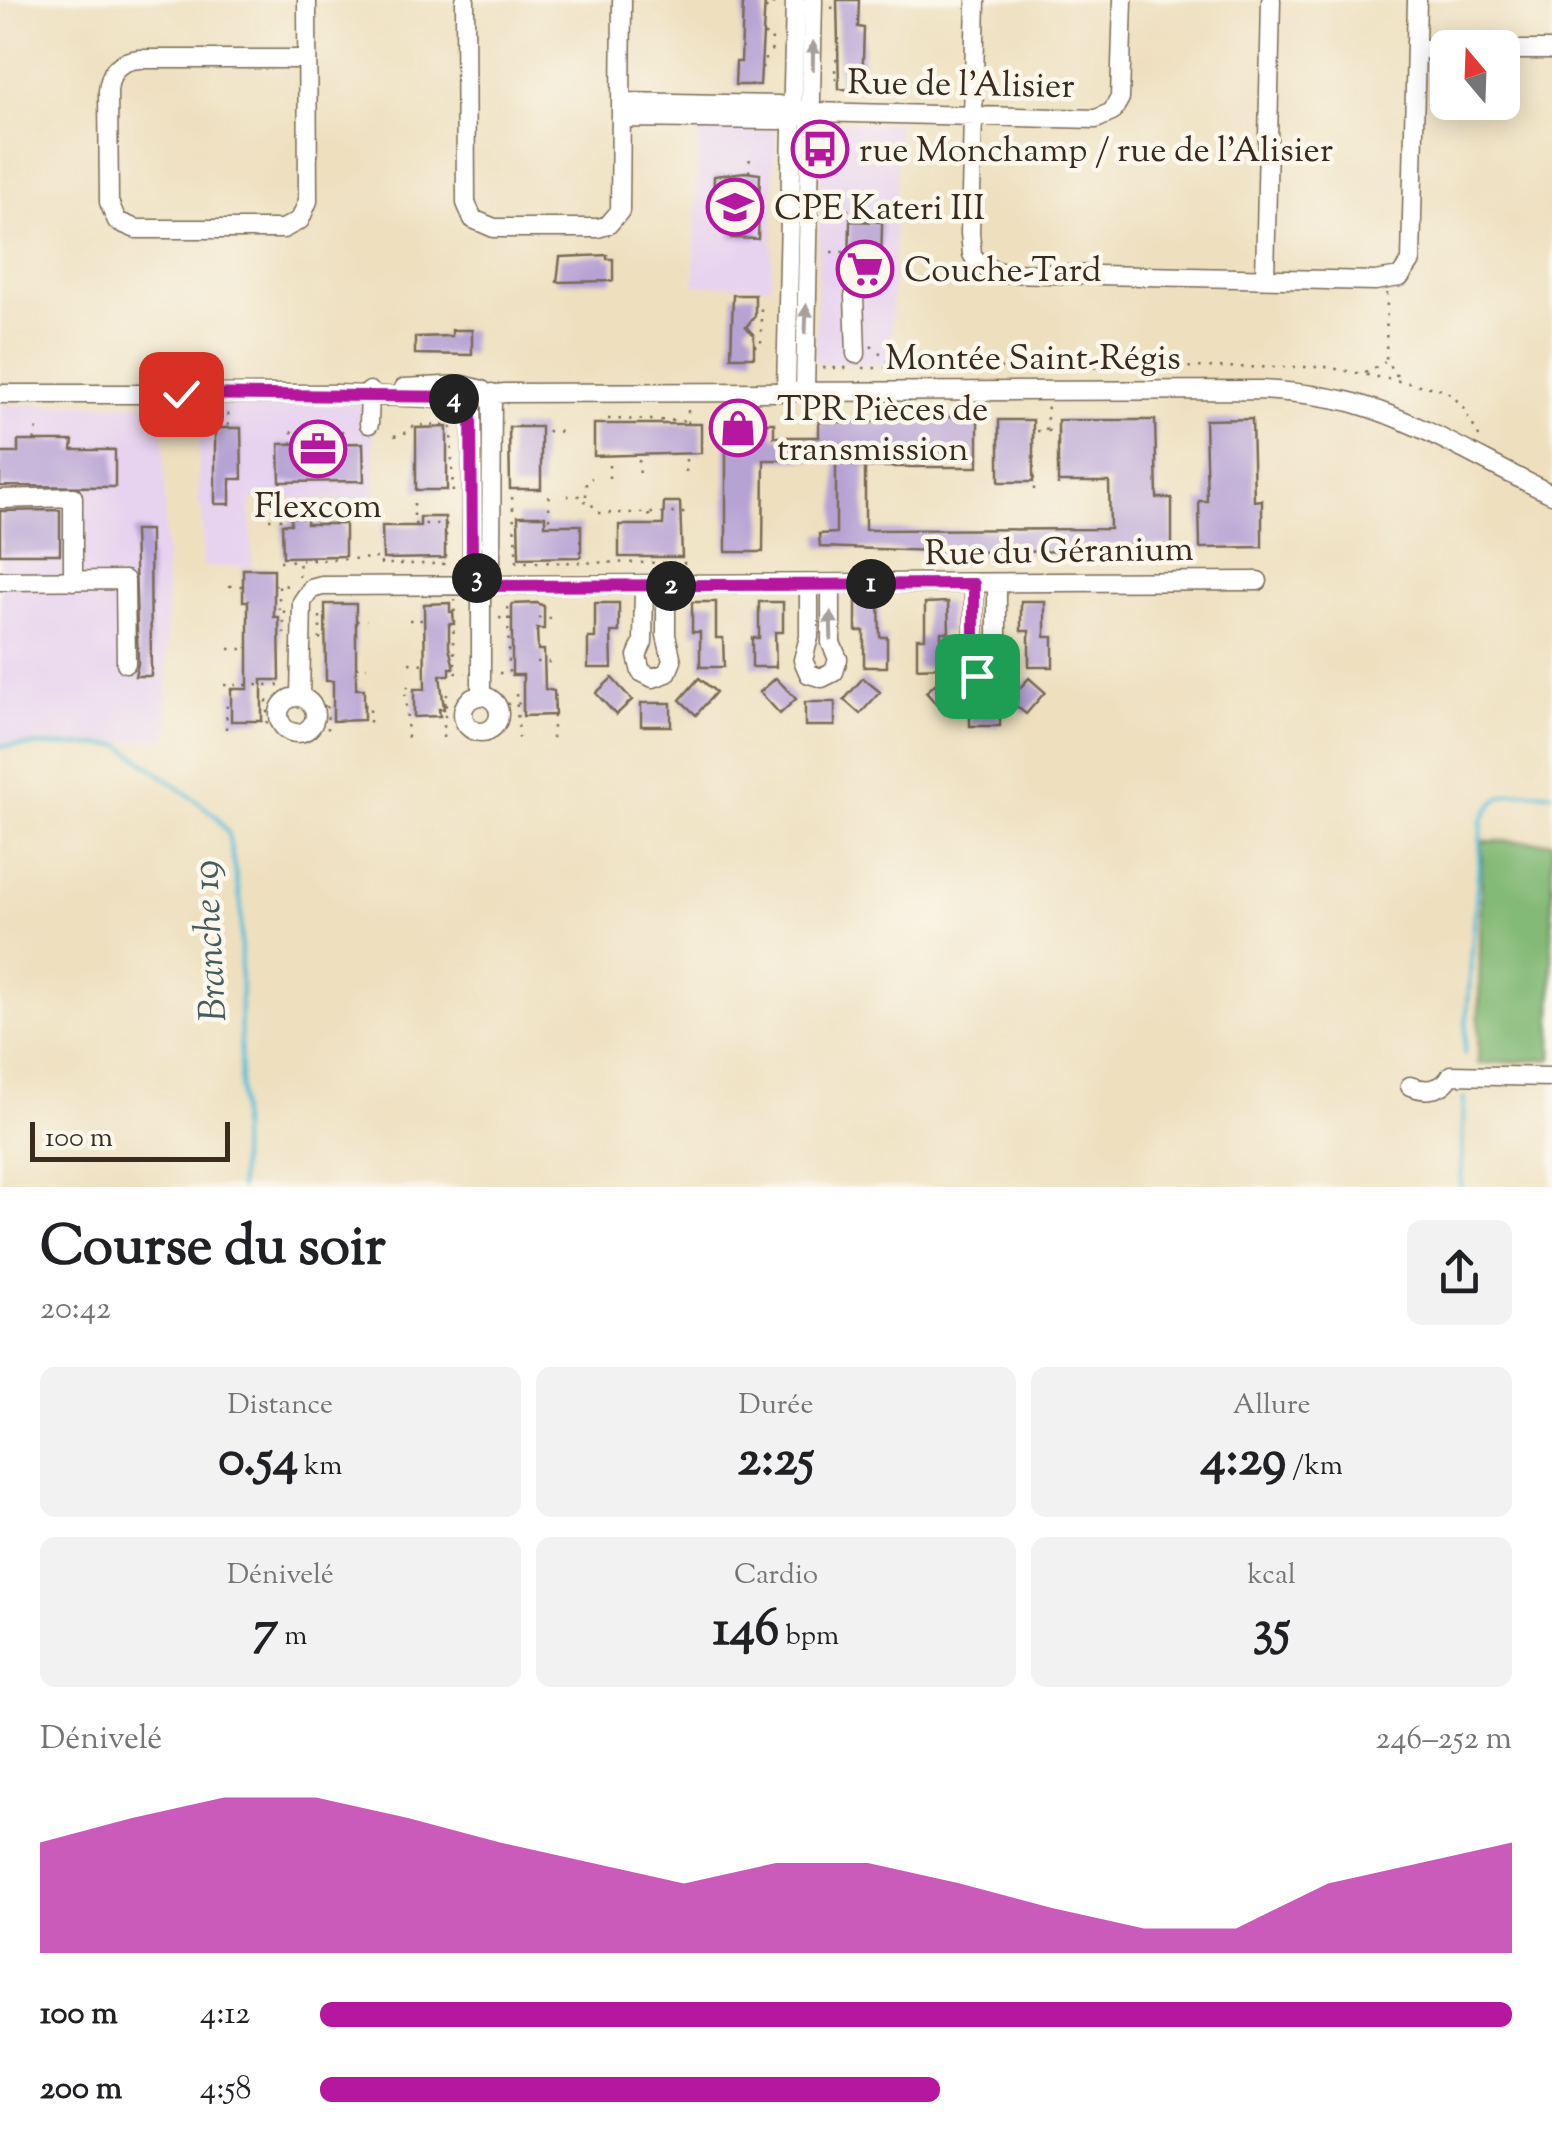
<!DOCTYPE html>
<html lang="fr">
<meta charset="utf-8">
<style>
body{margin:0;font-family:"Sorts Mill Goudy",serif;background:#f2f2f2;color:#202124;height:100vh;display:flex;flex-direction:column;font-size:38px;white-space:nowrap}
*{box-sizing:border-box;margin:0}
p{font-size:32px;color:#757577}
.icon{flex:none;width:55px;height:55px;fill:none;stroke:currentColor;stroke-width:2;stroke-linecap:round;stroke-linejoin:round}
.map{position:relative;height:1187px;overflow:hidden}
.details{display:flex;flex-direction:column;background:#fff;flex:1}
.details>*{flex:none}
.needle{width:65px;rotate:341deg}
.buttons{position:absolute;left:1430px;top:30px;display:grid;gap:20px}
.buttons a{display:grid;place-items:center;width:90px;height:90px;border-radius:15px;background:#fff;box-shadow:0 5px 25px #0003;font-size:50px}
.scale{position:absolute;left:30px;bottom:25px;width:200px;box-sizing:border-box;padding-left:10px;border:5px solid #3b2a1e;border-top:0;font-size:28px;line-height:35px;white-space:nowrap;color:#3b2a1e;-webkit-text-stroke:8px #fbf7ec;paint-order:stroke}
.pin{position:absolute;display:grid;place-items:center;width:85px;height:85px;color:#fff;margin:-42px;border-radius:20px;box-shadow:0 5px 15px #0006}
.km{position:absolute;width:50px;height:50px;margin:-25px;border-radius:50%;background:#222;color:#fff;font-size:28px;line-height:50px;text-align:center}
.round{display:grid;place-items:center;flex:none;width:105px;height:105px;border-radius:15px;background:#f2f2f2}
.overview{display:flex;align-items:center;justify-content:space-between;height:170px;padding:0 40px}
h1{font-size:55px;font-weight:800;line-height:75px}
.metrics{display:grid;grid-template-columns:repeat(3,1fr);gap:15px;height:170px;padding:10px 40px}
.metrics div{display:grid;align-content:center;border-radius:15px;background:#f2f2f2;text-align:center}
.metrics b{font-size:50px;font-weight:800}
.metrics small{font-size:28px;font-weight:400}
.metrics p{font-size:28px}
.chart{height:280px;padding:20px 40px}
.chart p{display:flex;justify-content:space-between}
.chart svg{width:100%;height:180px;margin-top:10px;fill:#b5179e;opacity:.7}
ul{padding:0 40px;list-style:none;font-size:32px}
li{display:grid;grid-template-columns:160px 120px 1fr;align-items:center;height:75px}
li i{height:25px;border-radius:12px;background:#b5179e}
.map>svg:first-child{display:block}
.built{fill:#e7d2ef}
.forest{fill:#84ba77;stroke:#60724a;stroke-width:2.5}
.lines{fill:none;stroke-linecap:round;stroke-linejoin:round}
.stream{stroke:#59bbd8;stroke-width:4}
.building{fill:#b7a2d4}
.minor-casing{stroke:#7a6a56;stroke-width:21}
.path{stroke:#7a6a56;stroke-width:2.5;stroke-dasharray:2.5 8;stroke-linecap:butt}
.minor{stroke:#fff;stroke-width:18}
.oneway{fill:#a79f9a}
.route-casing{stroke:#fff;stroke-width:20}
.route{stroke:#b5179e;stroke-width:12}
.labels{text-anchor:middle;stroke-width:9;stroke-linejoin:round;paint-order:stroke}
.street-label{font-size:35px;fill:#3b2a1e;stroke:#fbf7ec}
.poi-label{font-size:35px;fill:#3b2a1e;stroke:#fbf7ec;text-anchor:start}
.water-label{font-size:38px;font-style:italic;fill:#465d5f;stroke:#fbf7ec}
</style>
<div class="map">
<svg width="1552" height="1187" viewBox="0 0 1552 1187">
<rect width="100%" height="100%" fill="#fbf7ec"/>
<filter id="ink" filterUnits="userSpaceOnUse"><feTurbulence type="fractalNoise" baseFrequency=".01" numOctaves="2"/><feDisplacementMap in="SourceGraphic" scale="20" xChannelSelector="R" yChannelSelector="G"/><feConvolveMatrix kernelMatrix="1 2 1 2 8 2 1 2 1" color-interpolation-filters="sRGB"/></filter>
<filter id="wash" filterUnits="userSpaceOnUse"><feTurbulence type="fractalNoise" baseFrequency=".0048" numOctaves="4" result="noise"/><feDisplacementMap in="SourceGraphic" scale="40" xChannelSelector="R" yChannelSelector="G"/><feGaussianBlur stdDeviation="2.25" result="paint"/><feColorMatrix in="noise" values="0 0 0 0 0 0 0 0 0 0 0 0 0 0 0 0 0 1.4 0 .05"/><feComposite in="paint" operator="in"/></filter>
<g filter="url(#wash)">
<rect width="100%" height="100%" fill="#eee0bf"/>
<path class="built" d="M 836,122 L 898,124 L 890,365 L 818,364 L 815,359 L 822,137 L 831,123 Z
M 698,125 L 776,129 L 771,286 L 694,285 Z
M 374,403 L 374,499 L 251,499 L 252,567 L 203,567 L 202,508 L 198,503 L 199,426 L 164,425 L 168,738 L 133,741 L 0,743 L 0,404 Z"/>
<path class="forest" d="M 1482,841 L 1552,842 L 1552,1059 L 1478,1064 Z"/>
<g class="lines">
<path class="stream" d="M 0,746 L 121,745 L 215,815 L 228,833 L 241,904 L 240,1187
M 1464,1054 L 1482,820 C 1498,787 1519,792 1552,793
M 1461,1187 L 1464,1098"/>
</g>
<g id="blocks">
<path class="building" d="M 743,0 L 765,0 L 760,85 L 735,85 L 736,62 L 741,62 Z
M 837,0 L 859,0 L 858,27 L 864,28 L 862,90 L 839,89 Z
M 745,172 L 760,174 L 758,239 L 731,238 L 732,212 L 713,208 L 714,176 Z
M 850,221 L 882,222 L 881,272 L 849,272 Z
M 607,255 L 607,259 L 613,259 L 613,281 L 557,282 L 560,257 Z
M 733,295 L 755,295 L 755,316 L 746,327 L 754,335 L 754,357 L 731,357 Z
M 452,330 L 472,330 L 472,355 L 415,354 L 415,337 L 452,336 Z
M 885,417 L 978,417 L 978,467 L 865,467 L 865,530 L 1110,529 L 1109,482 L 1058,482 L 1058,420 L 1155,420 L 1157,498 L 1172,498 L 1172,545 L 1097,546 L 1097,551 L 963,552 L 820,547 L 819,534 L 836,533 L 836,460 L 764,460 L 763,552 L 726,552 L 726,423 L 774,423 L 774,437 L 819,437 L 819,422 L 885,422 Z
M 1252,419 L 1254,501 L 1262,500 L 1262,547 L 1200,548 L 1199,501 L 1207,501 L 1205,420 Z
M 999,420 L 1033,420 L 1033,482 L 999,482 Z
M 594,424 L 701,424 L 701,453 L 594,456 Z
M 447,427 L 447,490 L 416,490 L 416,428 Z
M 509,427 L 541,427 L 541,489 L 510,489 Z
M 215,428 L 241,428 L 242,479 L 230,479 L 230,504 L 215,504 Z
M 18,441 L 73,441 L 72,450 L 115,450 L 115,487 L 0,486 L 0,453 L 18,453 Z
M 363,443 L 364,481 L 280,482 L 279,444 Z
M 664,502 L 680,502 L 682,557 L 619,557 L 619,525 L 663,525 Z
M 291,507 L 307,507 L 307,524 L 345,524 L 345,556 L 283,557 L 282,524 L 291,524 Z
M 60,510 L 60,554 L 0,554 L 0,511 Z
M 518,516 L 545,516 L 545,525 L 581,525 L 581,557 L 519,558 Z
M 420,517 L 445,517 L 445,558 L 383,559 L 382,526 L 420,526 Z
M 134,530 L 150,530 L 151,676 L 135,676 L 138,663 Z
M 243,569 L 274,569 L 274,617 L 279,617 L 280,680 L 262,680 L 262,721 L 231,721 L 231,689 L 248,689 L 248,601 L 243,601 Z
M 856,601 L 879,601 L 880,637 L 887,637 L 887,667 L 864,667 L 864,631 L 856,631 Z
M 1021,601 L 1045,601 L 1045,637 L 1053,637 L 1053,667 L 1029,667 L 1029,631 L 1021,631 Z
M 692,602 L 716,602 L 716,638 L 723,638 L 724,667 L 700,667 L 700,632 L 692,632 Z
M 759,602 L 783,602 L 783,632 L 775,632 L 776,667 L 752,667 L 752,638 L 759,638 Z
M 948,602 L 949,632 L 941,632 L 941,667 L 917,668 L 917,638 L 925,638 L 925,603 Z
M 450,603 L 450,612 L 453,612 L 454,624 L 449,624 L 449,647 L 454,668 L 450,668 L 450,675 L 440,675 L 444,709 L 439,709 L 440,716 L 414,717 L 414,689 L 425,689 L 424,604 Z
M 537,603 L 544,606 L 544,629 L 537,629 L 538,650 L 544,650 L 545,689 L 554,691 L 555,715 L 523,716 L 523,675 L 512,675 L 512,604 Z
M 595,603 L 619,603 L 619,632 L 611,632 L 612,668 L 588,668 L 588,638 L 595,638 Z
M 325,604 L 356,604 L 356,689 L 364,689 L 364,720 L 333,721 L 333,681 L 326,681 Z
M 612,678 L 632,700 L 616,715 L 596,693 Z
M 699,678 L 716,692 L 696,715 L 680,700 Z
M 776,678 L 796,699 L 780,714 L 760,692 Z
M 863,678 L 880,692 L 860,714 L 844,700 Z
M 942,678 L 962,700 L 945,714 L 926,692 Z
M 1029,678 L 1045,692 L 1026,714 L 1009,700 Z
M 805,702 L 835,702 L 835,726 L 805,726 Z
M 970,702 L 1000,702 L 1000,726 L 970,726 Z
M 641,703 L 671,703 L 671,726 L 641,726 Z"/>
</g>
</g>
<g filter="url(#ink)">
<use href="#blocks" fill-opacity="0" stroke="#7a6a56" stroke-width="2.5"/>
<g class="lines">
<g class="minor-casing">
<path id="minor" d="M 307,0 L 308,201 L 300,220 L 283,229 L 136,229 L 117,221 L 109,202 L 108,91 C 110,71 118,61 139,59 L 307,59
M 465,0 L 466,203 L 473,219 L 494,228 L 598,228 L 608,225 L 620,211 L 622,0
M 976,0 L 970,233 L 972,254 L 979,265 L 1003,273 L 1375,281 L 1400,277 L 1411,261 L 1417,0
M 1416,49 L 1448,49
M 1502,50 L 1552,50
M 623,102 L 779,105 L 812,112 L 1096,119 L 1112,112 L 1120,98 L 1123,0
M 623,118 L 779,120 L 802,115
M 1265,279 L 1271,0
M 854,296 L 856,354
M 404,388 L 463,385 L 482,390
M 472,388 L 472,561 L 481,586 L 481,696
M 786,390 L 795,0
M 805,391 L 813,0
M 0,394 L 336,394 L 454,399 L 505,393 L 1262,390 C 1293,392 1324,395 1354,403 C 1424,423 1486,464 1552,494
M 369,424 L 370,391
M 0,499 L 73,497 L 73,581
M 0,581 L 125,580 L 126,663
M 974,584 L 974,639 L 968,657 L 974,673 L 985,678 L 997,674 L 1003,661 L 997,645 L 997,584
M 809,585 L 809,637 L 803,660 L 809,674 L 822,678 L 834,672 L 838,659 L 831,643 L 831,585
M 481,586 L 491,566 L 492,393
M 644,586 L 643,642 L 637,656 L 641,672 L 653,678 L 667,673 L 672,661 L 666,635 L 666,586
M463 714a18 18 0 1 1 36 0a18 18 0 1 1-36 0Z
M279 715a18 18 0 1 1 36 0a18 18 0 1 1-36 0Z
M 300,697 L 302,602 L 311,589 L 322,586 L 1258,581
M 1410,1086 C 1425,1092 1443,1091 1451,1075 L 1552,1077"/>
</g>
<path class="path" d="M 765,8 L 773,8 L 773,0
M 832,9 L 833,0
M 764,35 L 772,36 L 771,59
M 839,38 L 834,79 L 839,79
M 761,67 L 765,67 L 765,58
M 749,172 L 750,152
M 844,199 L 850,216
M 831,252 L 848,252
M 849,272 L 850,217 L 861,218
M 864,286 L 865,272
M 1387,293 L 1386,361 L 1400,380
M 754,346 L 761,346 L 761,308 L 755,308
M 871,346 L 895,367
M 823,368 L 850,368
M 863,368 L 1326,367 L 1445,390 L 1461,404 L 1481,440
M 1365,373 L 1385,362
M 228,413 L 228,428
M 608,419 L 688,421
M 688,423 L 688,407
M 743,423 L 734,421 L 763,422
M 508,427 L 542,426 L 546,431 L 566,432
M 1046,430 L 1048,405
M 394,436 L 411,431 L 414,425 L 451,425 L 453,497
M 34,441 L 37,428
M 342,443 L 342,424
M 292,444 L 292,424
M 318,444 L 318,424
M 686,459 L 686,478
M 639,460 L 640,478
M 609,478 L 609,460
M 1034,490 L 1033,431 L 1058,431 L 1058,490
M 549,496 L 549,525
M 567,496 L 584,496 L 586,505 L 598,506
M 586,496 L 586,480 L 592,478
M 512,497 L 517,562 L 687,563
M 362,509 L 362,505 L 381,505 L 385,498
M 598,513 L 687,513
M 649,514 L 650,525
M 269,519 L 362,518
M 280,561 L 381,558 L 381,564 L 446,564 L 446,524 L 414,524 L 414,498
M 299,577 L 300,556
M 274,585 L 292,586
M 229,586 L 243,586
M 455,599 L 453,641 L 456,673 L 466,673
M 279,610 L 279,580
M 320,616 L 320,644
M 499,618 L 512,619
M 538,618 L 552,618
M 409,620 L 424,620
M 356,621 L 367,621
M 284,634 L 284,610
M 229,649 L 248,649
M 537,662 L 552,662
M 409,663 L 425,664
M 356,667 L 367,667
M 499,673 L 509,673 L 508,602
M 224,685 L 279,685 L 285,680
M 516,694 L 519,738
M 267,700 L 267,730
M 444,703 L 456,704
M 507,704 L 523,703
M 364,705 L 370,705 L 370,730
M 323,706 L 333,706
M 327,706 L 328,730
M 226,729 L 227,704 L 231,705
M 408,738 L 405,687 L 410,687 L 410,692
M 443,738 L 447,694
M 552,739 L 556,689"/>
<use href="#minor" class="minor"/>
</g>
<defs><path id="oneway-solid" d="M-6-.8H1V-3.2L6.5 0L1 3.2V.8H-6Z" transform="scale(2.5)"/></defs>
<g class="oneway">
<use href="#oneway-solid" transform="translate(813 56) rotate(-89)"/>
<use href="#oneway-solid" transform="translate(806 319) rotate(-88)"/>
<use href="#oneway-solid" transform="translate(831 626) rotate(-91)"/>
</g>
</g>
<g class="lines" filter="url(#ink)">
<g class="route-casing">
<path id="route" d="M 181,394 L 471,397 L 472,566 L 481,586 L 974,584 L 974,639 L 968,657 L 969,666 L 977,676"/>
</g>
<use href="#route" class="route"/>
</g>
<defs>
<g id="bus-ring" transform="scale(2.875)"><circle r="9.5" fill="#fbf7ec" stroke="#b5179e" stroke-width="1.5"/><path d="M-5-6H5V4H4V6H2V4H-2V6H-4V4H-5ZM-3.5-4V0h7V-4ZM-3.5 1.2v1.5H-2V1.2ZM2 1.2v1.5H3.5V1.2Z" fill="#b5179e"/></g>
<g id="school-ring" transform="scale(2.875)"><circle r="9.5" fill="#fbf7ec" stroke="#b5179e" stroke-width="1.5"/><path d="M0-5L7-2L0 1L-7-2ZM-4 1L0 2.5L4 1V4Q0 6-4 4Z" fill="#b5179e"/></g>
<g id="supermarket-ring" transform="scale(2.875)"><circle r="9.5" fill="#fbf7ec" stroke="#b5179e" stroke-width="1.5"/><path d="M-6-5.5h2.5l.6 2H6L4.5 2H-2.5L-4.4-4H-6ZM-1.5 3.2a1.3 1.3 0 1 0 .1 0ZM3 3.2a1.3 1.3 0 1 0 .1 0Z" fill="#b5179e"/></g>
<g id="shop-ring" transform="scale(2.875)"><circle r="9.5" fill="#fbf7ec" stroke="#b5179e" stroke-width="1.5"/><path d="M-5-2.5h2.3a2.7 3.5 0 0 1 5.4 0H5L5.5 6h-11ZM-1.5-2.5h3a1.5 2.3 0 0 0-3 0Z" fill="#b5179e"/></g>
<g id="office-ring" transform="scale(2.875)"><circle r="9.5" fill="#fbf7ec" stroke="#b5179e" stroke-width="1.5"/><path d="M-6-3h4V-5.5h4V-3h4V5H-6ZM-1-4.5V-3h2v-1.5ZM-6 0V1H6V0Z" fill="#b5179e"/></g>
</defs>
<g fill-rule="evenodd">
<use href="#bus-ring" x="820" y="149"/>
<use href="#school-ring" x="735" y="207"/>
<use href="#supermarket-ring" x="865" y="269"/>
<use href="#shop-ring" x="738" y="428"/>
<use href="#office-ring" x="318" y="449"/>
</g>
<g class="labels">
<g class="street-label">
<text transform="translate(961 83) rotate(1)" y="12">Rue de l'Alisier</text>
<text x="1033" y="369">Montée Saint-Régis</text>
<text transform="translate(1059 550) rotate(-1)" y="12">Rue du Géranium</text>
</g>
<g class="poi-label">
<text x="859" y="161">rue Monchamp / rue de l'Alisier</text>
<text x="774" y="219">CPE Kateri III</text>
<text x="904" y="281">Couche-Tard</text>
<text x="777" y="420">TPR Pièces de<tspan x="777" dy="40">transmission</tspan></text>
<text x="318" y="517" text-anchor="middle">Flexcom</text>
</g>
<g class="water-label">
<text transform="translate(208 941) rotate(-93)" y="13">Branche 19</text>
</g>
</g>
</svg>
<div class="buttons">
<a><svg class="needle" viewBox="-14 -14 28 28"><path d="M0-13l5 13h-10z" fill="#e53935"/><path d="M0 13l5-13h-10z" fill="#757577"/></svg></a>
</div>
<div class="scale">100 m</div>
<div class="pin" style="left:977px;top:676px;background:#1e9e55"><svg class="icon" aria-label="arrive" viewBox="0 0 24 24"><path d="M6 21V4h12l-3 4 3 4H6"/></svg></div>
<div class="pin" style="left:181px;top:394px;background:#d93025"><svg class="icon" aria-label="check" viewBox="0 0 24 24"><path d="M5 12l5 5 9-10"/></svg></div>
<b class="km" style="left:871px;top:584px">1</b>
<b class="km" style="left:671px;top:586px">2</b>
<b class="km" style="left:477px;top:578px">3</b>
<b class="km" style="left:454px;top:399px">4</b>
</div>
<section class="details">
<div class="overview"><div><h1>Course du soir</h1><p>20:42</p></div><a class="round"><svg class="icon" aria-label="share" viewBox="0 0 24 24"><path d="M12 15V3M7 8l5-5 5 5M5 13v7h14v-7"/></svg></a></div>
<div class="metrics">
<div><p>Distance</p><b>0.54<small> km</small></b></div>
<div><p>Durée</p><b>2:25</b></div>
<div><p>Allure</p><b>4:29<small> /km</small></b></div>
</div>
<div class="metrics">
<div><p>Dénivelé</p><b>7<small> m</small></b></div>
<div><p>Cardio</p><b>146<small> bpm</small></b></div>
<div><p>kcal</p><b>35</b></div>
</div>
<div class="chart"><p><span>Dénivelé</span>246–252 m</p>
<svg viewBox="0 0 160 44" preserveAspectRatio="none"><path d="M0 44V17L10 11L20 6L30 6L40 11L50 17L60 22L70 27L80 22L90 22L100 27L110 33L120 38L130 38L140 27L150 22L160 17V44z"/></svg>
</div>
<ul>
<li><b>100 m</b>4:12<i style="width:100%"></i></li>
<li><b>200 m</b>4:58<i style="width:52%"></i></li>
</ul>
</section>
